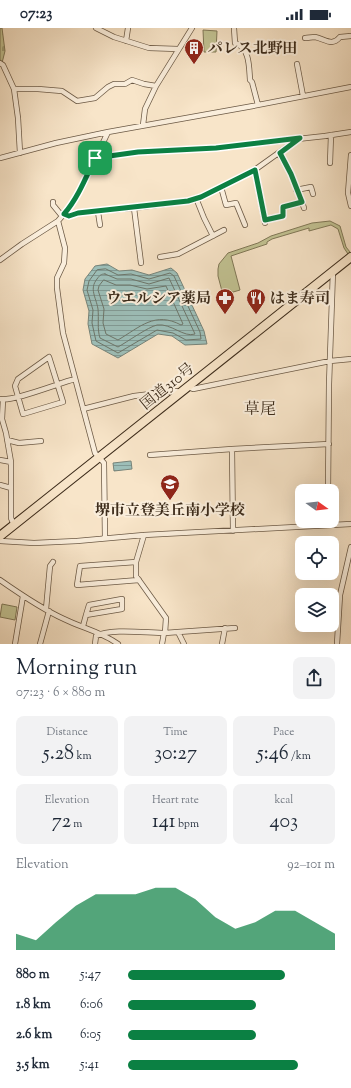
<!DOCTYPE html>
<meta charset="utf-8">
<style>
body{margin:0;font-family:"Sorts Mill Goudy","Noto Serif JP",serif;background:#f2f2f3;color:#1f2937;height:100vh;display:flex;flex-direction:column;font-size:15px;white-space:nowrap}
*{box-sizing:border-box;margin:0}
p{font-size:13px;color:#747a83}
.icon{flex:none;width:22px;height:22px;fill:none;stroke:currentColor;stroke-width:2;stroke-linecap:round;stroke-linejoin:round}
.map{position:relative;height:616px;overflow:hidden}
.panel{display:flex;flex-direction:column;background:#fff;flex:1}
.panel>*{flex:none}
.needle{width:26px;rotate:104deg}
.controls{position:absolute;left:295px;top:456px;display:grid;gap:8px}
.controls a{display:grid;place-items:center;width:44px;height:44px;border-radius:8px;background:#fff;box-shadow:0 4px 16px #0002;font-size:20px}
.pin{position:absolute;display:grid;place-items:center;width:34px;height:34px;color:#fff;margin:-17px;border-radius:8px;box-shadow:0 2px 6px #0006}
.round{display:grid;place-items:center;flex:none;width:42px;height:42px;border-radius:8px;background:#f2f2f3}
.headline{display:flex;align-items:center;justify-content:space-between;height:68px;padding:0 16px}
h1{font-size:22px;font-weight:600;line-height:30px}
.figures{display:grid;grid-template-columns:repeat(3,1fr);gap:6px;height:68px;padding:4px 16px}
.figures div{display:grid;align-content:center;border-radius:8px;background:#f2f2f3;text-align:center}
.figures b{font-size:20px;font-weight:600}
.figures small{font-size:11px;font-weight:400}
.figures p{font-size:11px}
.chart{height:112px;padding:8px 16px}
.chart p{display:flex;justify-content:space-between}
.chart svg{width:100%;height:72px;margin-top:4px;fill:#0b8043;opacity:.7}
ul{padding:0 16px;list-style:none;font-size:13px}
li{display:grid;grid-template-columns:64px 48px 1fr;align-items:center;height:30px}
li i{height:10px;border-radius:5px;background:#0b8043}
.status{display:flex;justify-content:space-between;align-items:center;height:28px;padding:0 20px;background:#fff;direction:ltr}
.status svg{height:11px;fill:currentColor}
.map>svg:first-child{display:block}
.cemetery{fill:url(#cemetery-stones);stroke:#807857}
.park{fill:#c2c393;stroke:#807857}
.water{fill:url(#water-rules);stroke:#77847a}
.lines{fill:none;stroke-linecap:round;stroke-linejoin:round}
.shore{stroke:#6d766a;stroke-width:1}
.street-casing{stroke:#6c5a46;stroke-width:6}
.highway-casing{stroke:#3d2c1b;stroke-width:10}
.street{stroke:#faeedc;stroke-width:4.5}
.highway{stroke:#f8e5c9;stroke-width:8}
.route-casing{stroke:#fff;stroke-width:8}
.route{stroke:#0b8043;stroke-width:5}
.labels{text-anchor:middle;stroke-width:4;stroke-linejoin:round;paint-order:stroke}
.poi-label{font-size:15px;font-weight:bold;fill:#3d2c1b;stroke:#faeedc;text-anchor:start}
.street-label{font-size:15px;fill:#3d2c1b;stroke:#faeedc}
.neighbourhood-label{font-size:16px;fill:#3d2c1b;stroke:#faeedc}
</style>
<div class="status"><b>07:23</b><svg viewBox="0 0 49 12"><path d="M0 12V9h3v3zM5 12V6h3v6zM10 12V3h3v9zM15 12V0h3v12zM26 1h20v11H26zM47 4h2v5h-2z"/></svg></div>
<div class="map">
<svg width="351" height="616" viewBox="0 0 351 616">
<defs>
<pattern id="cemetery-stones" width="16" height="16" patternUnits="userSpaceOnUse"><rect width="16" height="16" fill="#c2c393"/><path d="M2 7V4a2 2 0 0 1 4 0v3zM10 15v-3a2 2 0 0 1 4 0v3z" fill="#9f9f77"/></pattern>
<pattern id="water-rules" width="6" height="5" patternUnits="userSpaceOnUse"><rect width="6" height="5" fill="#9dbfb9"/><path d="M0 2.5h6" fill="none" stroke="#819b96"/></pattern>
</defs>
<rect width="100%" height="100%" fill="#f8e5c9"/>
<filter id="stains"><feTurbulence type="fractalNoise" baseFrequency=".005" numOctaves="4"/><feColorMatrix values="0 0 0 0 .2 0 0 0 0 .09 0 0 0 0 .02 0 0 0 .5 -.17"/></filter>
<radialGradient id="worn" r=".72"><stop offset=".6" stop-color="#630" stop-opacity="0"/><stop offset="1" stop-color="#630" stop-opacity=".3"/></radialGradient>
<path class="cemetery" d="M 0,0 L 2,0 L 5,23 L 2,35 L 0,34 Z"/>
<path class="park" d="M 203,2 L 217,3 L 216,24 L 204,24 Z
M 330,193 L 340,198 L 346,219 L 350,224 L 348,226 L 344,220 L 338,201 L 331,197 L 309,203 L 309,200 L 272,211 L 267,214 L 267,216 L 231,228 L 240,262 L 223,267 L 218,248 L 218,241 L 219,236 L 228,225 L 258,215 L 271,208 L 312,195 Z
M 2,576 L 17,579 L 15,592 L 0,589 Z"/>
<path class="water" d="M 107,236 L 119,243 L 132,242 L 149,247 L 171,240 L 177,245 L 204,303 L 207,316 L 185,317 L 172,308 L 158,306 L 118,330 L 92,316 L 88,296 L 89,283 L 83,262 L 85,251 L 95,238 Z
M 131,433 L 132,441 L 114,443 L 113,435 Z"/>
<g class="lines">
<path class="shore" d="M 106,241 L 118,247 L 131,246 L 149,251 L 170,245 L 174,248 L 200,304 L 201,311 L 186,312 L 173,305 L 157,302 L 118,325 L 96,313 L 92,295 L 93,282 L 87,262 L 89,253 L 97,242 Z
M 105,246 L 117,251 L 131,251 L 149,256 L 169,250 L 195,306 C 184,310 171,295 157,297 C 148,299 127,314 118,319 L 100,310 C 97,301 99,291 98,281 C 96,269 89,261 97,251 C 100,247 101,246 105,246 Z
M 104,252 L 116,257 L 130,257 L 147,261 L 166,258 L 183,296 L 181,297 C 155,283 140,299 118,312 L 106,306 L 103,295 L 104,281 L 98,262 L 99,258 Z"/>
<g class="street-casing">
<path id="street" d="M 96,0 L 114,9 L 149,20 L 178,21
M 234,0 L 235,15 C 250,20 249,39 250,52 L 252,54 L 258,77
M 305,10 C 308,10 312,9 315,9 C 325,11 332,19 340,9 L 351,8
M 126,13 L 128,0
M 0,35 L 3,37 L 14,61 L 18,90 L 20,125
M 297,36 L 303,68
M 14,61 L 38,61 L 62,63 L 77,73 L 95,70 L 108,59 L 114,56 L 125,56 L 132,52 L 144,56 L 156,58
M 143,97 L 145,81 L 156,58 L 192,0
M 351,127 L 348,165 L 351,178
M 0,130 L 56,115 L 108,104 L 253,78 L 351,59
M 95,130 L 139,124 L 216,120 L 325,108 L 351,104
M 330,135 L 331,107
M 255,142 L 265,195
M 221,159 L 226,177 L 236,175 L 245,197
M 296,162 L 311,159 L 313,166
M 196,170 L 204,190 L 213,208
M 53,174 L 53,177 L 62,188
M 302,174 L 304,180
M 134,180 L 141,235
M 98,184 L 100,197
M 64,186 L 69,188 L 78,185 L 142,179 L 188,173 L 201,169 L 256,141 L 298,111
M 265,191 L 283,188 L 283,179 L 302,174 L 291,146 L 279,125
M 58,193 L 65,220 L 64,235 L 57,250 L 57,260 L 63,305 L 95,425 L 104,435 L 105,510
M 160,229 L 178,226 L 224,202
M 0,232 L 22,216 L 58,193 L 69,180 L 81,161 L 108,104
M 49,329 L 63,374 L 23,386 L 15,358 L 18,351 Z
M 188,359 L 193,361 L 330,333 L 351,331
M 0,371 C 13,374 59,355 75,351
M 3,372 L 2,391 L 6,405 L 11,434 L 11,490 L 14,497
M 83,381 L 134,368 L 175,363 L 181,364
M 7,412 L 19,415 L 41,413
M 232,421 L 329,416
M 150,427 L 232,421 L 233,503
M 0,432 L 11,434
M 0,457 L 11,460
M 328,463 L 329,356 L 333,243
M 144,507 L 136,534 L 136,548 L 166,590 L 165,605 L 178,604 L 184,616
M 0,513 L 34,515 L 77,513 L 144,507 L 351,496
M 136,534 L 80,538 L 77,557 L 139,552
M 0,552 C 20,566 42,581 64,591 C 82,600 102,604 118,616
M 46,581 L 50,538 L 53,534
M 83,598 L 86,587 L 122,581 L 122,571 L 89,577 L 86,587
M 178,604 L 235,600
M 15,616 L 23,568
M 40,616 L 49,583
M 95,616 L 96,608 C 111,600 146,605 165,605
M 162,616 L 164,605
M 222,616 L 225,600
M 337,616 L 340,567 L 351,519"/>
</g>
<g class="highway-casing">
<path id="highway" d="M 0,508 L 351,229"/>
</g>
<use href="#street" class="street"/>
<use href="#highway" class="highway"/>
</g>
<g class="lines">
<g class="route-casing">
<path id="route" d="M 300,110 L 280,125 L 291,146 L 302,174 L 283,179 L 283,188 L 265,192 L 255,142 L 201,169 L 188,173 L 78,185 L 69,188 L 64,186 C 78,170 86,149 95,130 L 138,124 L 216,120 Z"/>
</g>
<use href="#route" class="route"/>
</g>
<defs>
<g id="building-pin" transform="scale(1)"><path d="M0 17L-7.5 6A9.5 9.5 0 1 1 7.5 6Z" fill="#8f2418" stroke="#faeedc"/><path d="M-4-6H4V6H1V3H-1V6H-4ZM-2.5-4.3h1.7v1.8h-1.7ZM.8-4.3h1.7v1.8H.8ZM-2.5-1h1.7V.8h-1.7ZM.8-1h1.7V.8H.8Z" fill="#fff"/></g>
<g id="pharmacy-pin" transform="scale(1)"><path d="M0 17L-7.5 6A9.5 9.5 0 1 1 7.5 6Z" fill="#8f2418" stroke="#faeedc"/><path d="M-2-6h4v4h4v4h-4v4h-4v-4h-4v-4h4Z" fill="#fff"/></g>
<g id="restaurant-pin" transform="scale(1)"><path d="M0 17L-7.5 6A9.5 9.5 0 1 1 7.5 6Z" fill="#8f2418" stroke="#faeedc"/><path d="M-5-6h1v4h1v-4h1v4h1v-4h1v5L-1.5 .5V6h-2V.5L-5-1ZM5-6V6H3V1.5H1.5Q1.5-4 5-6Z" fill="#fff"/></g>
<g id="school-pin" transform="scale(1)"><path d="M0 17L-7.5 6A9.5 9.5 0 1 1 7.5 6Z" fill="#8f2418" stroke="#faeedc"/><path d="M0-5L7-2L0 1L-7-2ZM-4 1L0 2.5L4 1V4Q0 6-4 4Z" fill="#fff"/></g>
</defs>
<g fill-rule="evenodd">
<use href="#building-pin" x="194" y="20"/>
<use href="#pharmacy-pin" x="225" y="270"/>
<use href="#restaurant-pin" x="256" y="270"/>
<use href="#school-pin" x="170" y="456"/>
</g>
<g class="labels">
<g class="poi-label">
<text x="208" y="25">パレス北野田</text>
<text x="211" y="275" text-anchor="end">ウエルシア薬局</text>
<text x="270" y="275">はま寿司</text>
<text x="170" y="487" text-anchor="middle">堺市立登美丘南小学校</text>
</g>
<g class="street-label">
<text transform="translate(167 358) rotate(-39)" y="5">国道310号</text>
</g>
<g class="neighbourhood-label">
<text x="260" y="386">草尾</text>
</g>
</g>
<rect width="100%" height="100%" filter="url(#stains)"/>
<rect width="100%" height="100%" fill="url(#worn)"/>
</svg>
<div class="controls">
<a><svg class="needle" viewBox="-14 -14 28 28"><path d="M0-13l5 13h-10z" fill="#e53935"/><path d="M0 13l5-13h-10z" fill="#747a83"/></svg></a>
<a><svg class="icon" aria-label="locate" viewBox="0 0 24 24"><circle cx="12" cy="12" r="6"/><path d="M12 2v4M12 18v4M2 12h4M18 12h4"/></svg></a>
<a><svg class="icon" aria-label="layers" viewBox="0 0 24 24"><path d="M12 4l9 5-9 5-9-5zM3 14l9 5 9-5"/></svg></a>
</div>
<div class="pin" style="left:95px;top:130px;background:#1e9e55"><svg class="icon" aria-label="arrive" viewBox="0 0 24 24"><path d="M6 21V4h12l-3 4 3 4H6"/></svg></div>
</div>
<section class="panel">
<div class="headline"><div><h1>Morning run</h1><p>07:23 · 6 × 880 m</p></div><a class="round"><svg class="icon" aria-label="share" viewBox="0 0 24 24"><path d="M12 15V3M7 8l5-5 5 5M5 13v7h14v-7"/></svg></a></div>
<div class="figures">
<div><p>Distance</p><b>5.28<small> km</small></b></div>
<div><p>Time</p><b>30:27</b></div>
<div><p>Pace</p><b>5:46<small> /km</small></b></div>
</div>
<div class="figures">
<div><p>Elevation</p><b>72<small> m</small></b></div>
<div><p>Heart rate</p><b>141<small> bpm</small></b></div>
<div><p>kcal</p><b>403</b></div>
</div>
<div class="chart"><p><span>Elevation</span>92–101 m</p>
<svg viewBox="0 0 160 44" preserveAspectRatio="none"><path d="M0 44V34L10 38L20 27L30 17L40 10L50 10L60 10L70 6L80 6L90 13L100 24L110 31L120 27L130 20L140 20L150 27L160 34V44z"/></svg>
</div>
<ul>
<li><b>880 m</b>5:47<i style="width:76%"></i></li>
<li><b>1.8 km</b>6:06<i style="width:62%"></i></li>
<li><b>2.6 km</b>6:05<i style="width:62%"></i></li>
<li><b>3.5 km</b>5:41<i style="width:82%"></i></li>
</ul>
</section>
